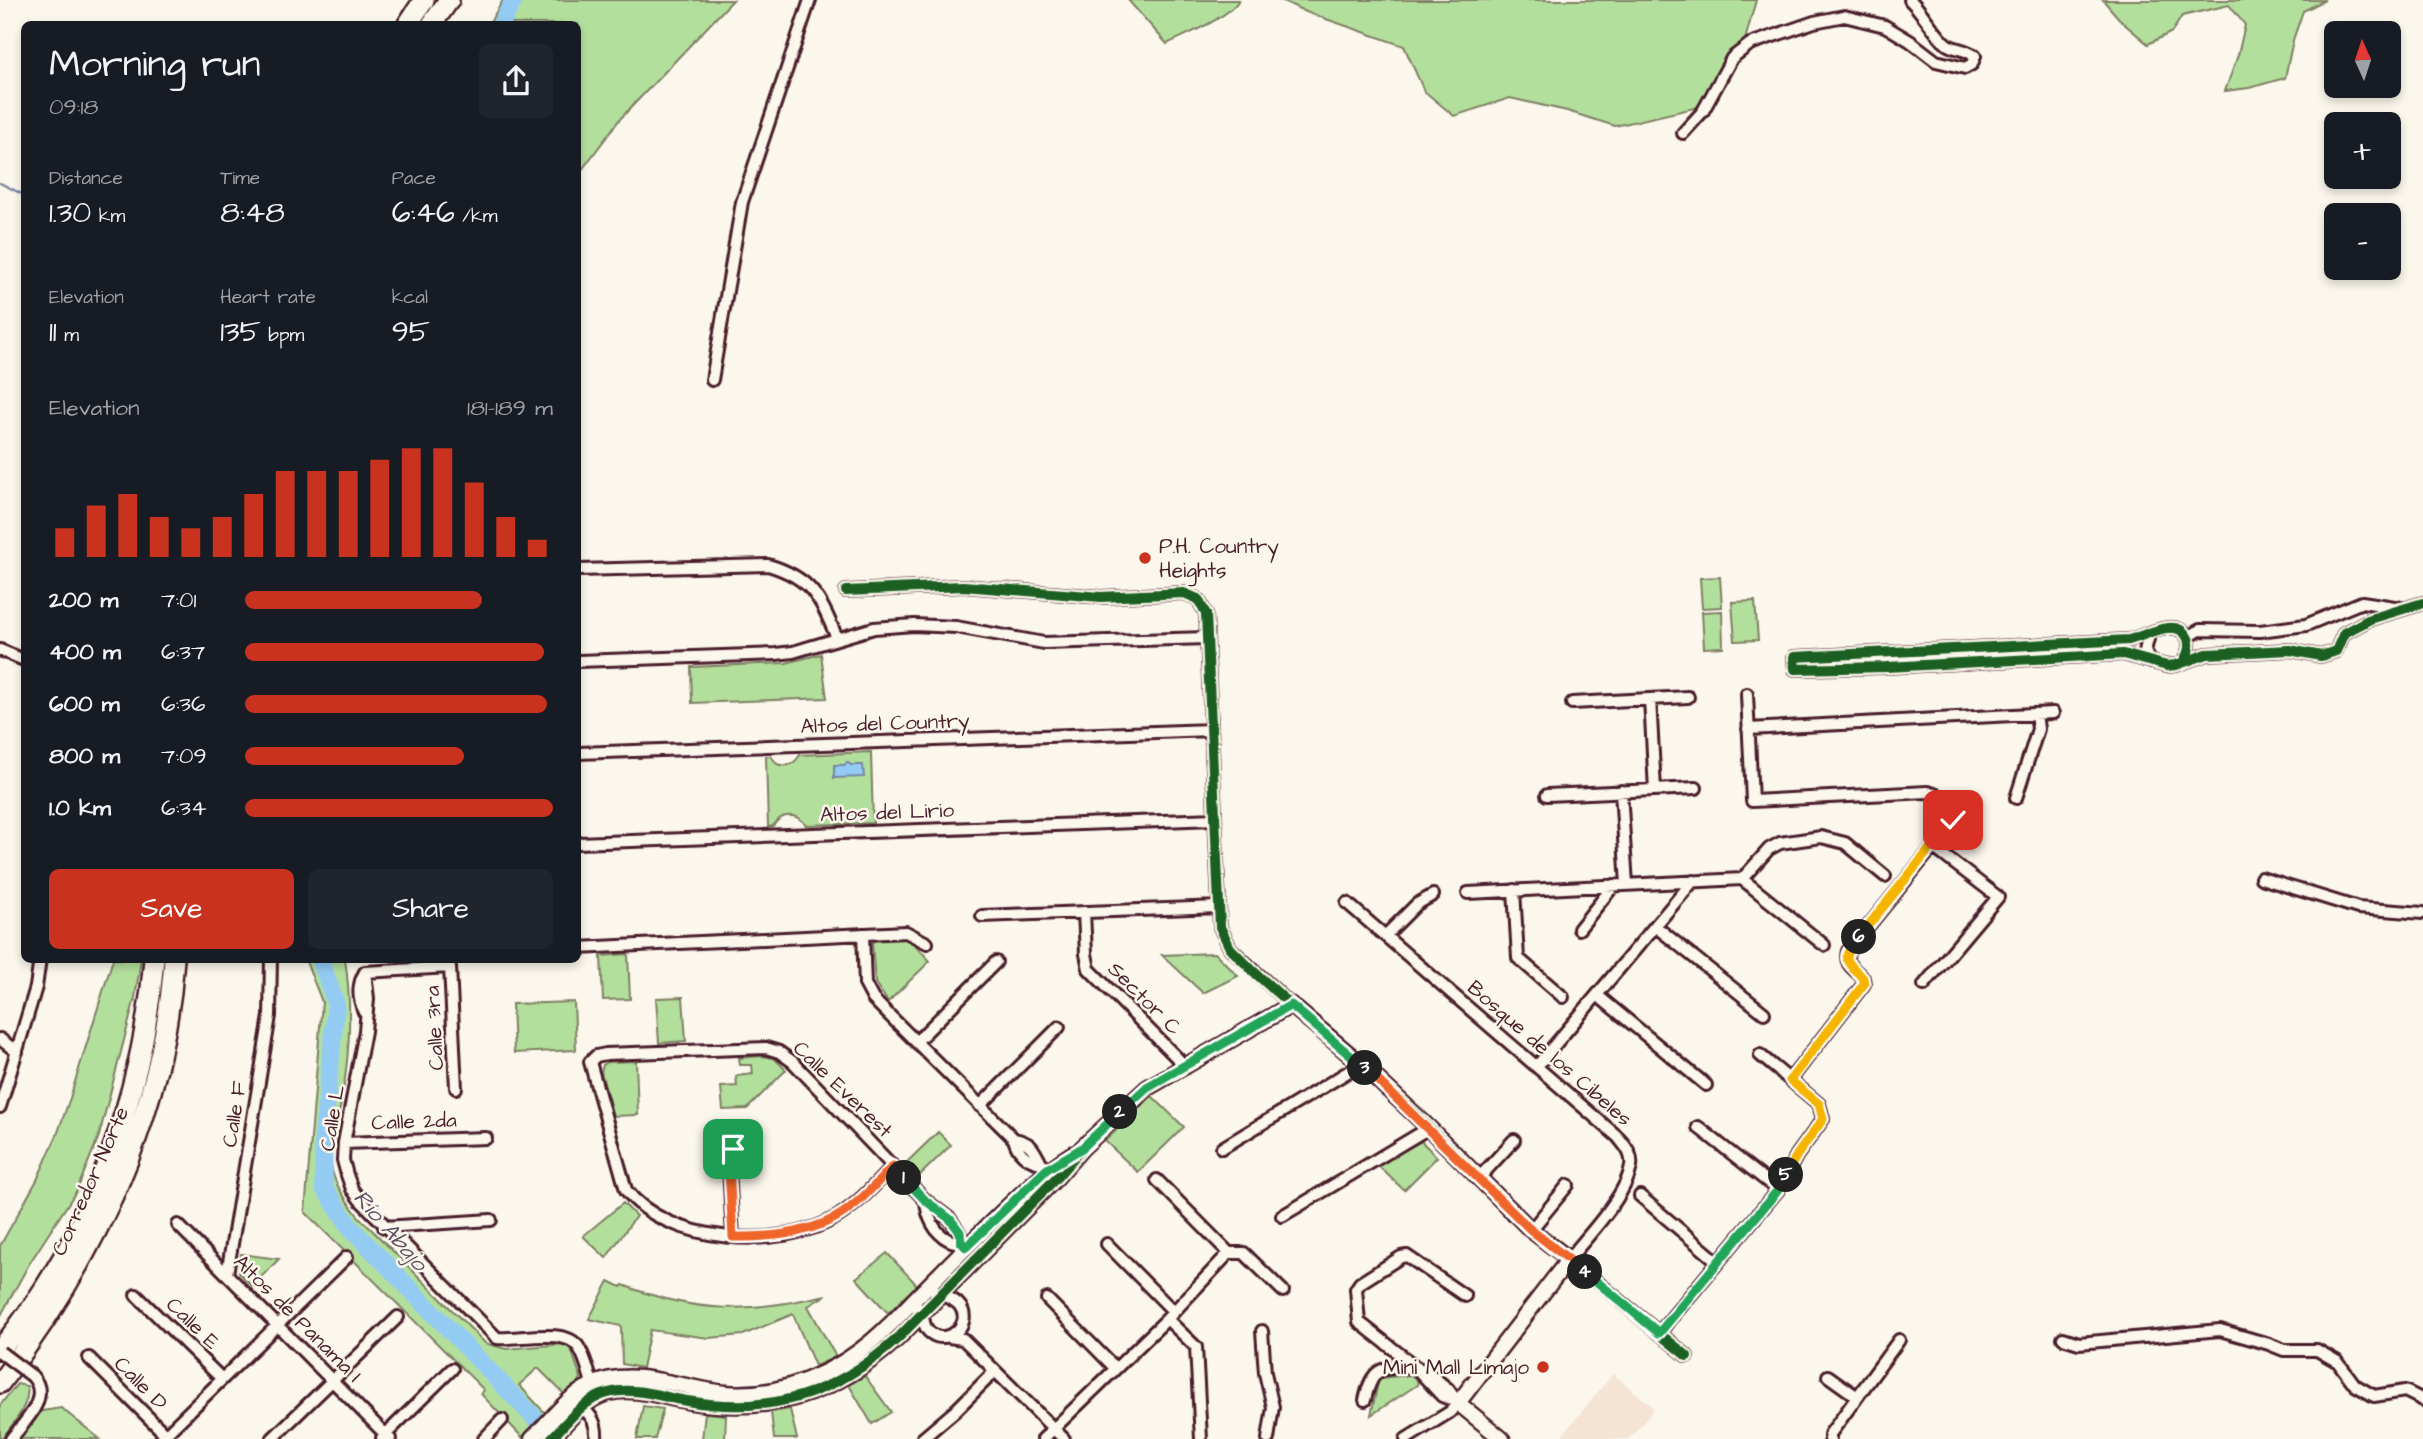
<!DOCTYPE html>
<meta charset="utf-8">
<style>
body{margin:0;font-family:"Architects Daughter",sans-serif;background:#20242c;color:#f1f3f6;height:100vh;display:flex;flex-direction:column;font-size:26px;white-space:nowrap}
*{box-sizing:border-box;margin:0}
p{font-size:23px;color:#9ea1a6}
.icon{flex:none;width:38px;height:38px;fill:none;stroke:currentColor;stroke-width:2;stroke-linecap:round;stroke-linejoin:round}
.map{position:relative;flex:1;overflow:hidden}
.drawer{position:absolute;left:21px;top:21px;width:560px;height:942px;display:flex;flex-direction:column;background:#171b24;border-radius:10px;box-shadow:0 4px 10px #0003}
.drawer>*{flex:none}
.needle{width:46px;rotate:357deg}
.fabs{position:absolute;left:2324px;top:21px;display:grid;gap:14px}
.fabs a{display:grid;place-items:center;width:77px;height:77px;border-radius:10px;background:#171b24;box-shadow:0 4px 10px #0003;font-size:35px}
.pin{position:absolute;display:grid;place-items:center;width:60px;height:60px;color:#fff;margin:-30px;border-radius:14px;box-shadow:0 4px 10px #0006}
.km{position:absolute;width:35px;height:35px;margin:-18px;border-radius:50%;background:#222;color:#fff;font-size:19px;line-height:35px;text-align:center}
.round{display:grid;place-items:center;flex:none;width:74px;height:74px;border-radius:10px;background:#20242c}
.headline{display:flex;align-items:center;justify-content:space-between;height:119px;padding:0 28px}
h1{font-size:38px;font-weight:600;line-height:52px}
.metrics{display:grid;grid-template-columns:repeat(3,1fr);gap:10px;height:119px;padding:7px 28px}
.metrics div{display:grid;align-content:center}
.metrics b{font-size:30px;font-weight:600}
.metrics small{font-size:19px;font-weight:400}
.metrics p{font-size:19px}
.chart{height:196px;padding:14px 28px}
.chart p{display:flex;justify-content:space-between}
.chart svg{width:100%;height:126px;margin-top:7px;stroke:#c8321e;stroke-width:6}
.button{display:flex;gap:14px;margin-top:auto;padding:14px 28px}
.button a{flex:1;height:80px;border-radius:10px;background:#c8321e;color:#fff;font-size:28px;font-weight:600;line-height:80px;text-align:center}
.button a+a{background:#20242c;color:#f1f3f6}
ul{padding:0 28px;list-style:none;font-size:23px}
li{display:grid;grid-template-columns:112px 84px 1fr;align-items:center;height:52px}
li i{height:18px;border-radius:9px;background:#c8321e}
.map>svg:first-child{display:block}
.built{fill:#f5e3d4}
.green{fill:#b3df9c;stroke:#7e7f64;stroke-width:2}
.water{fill:#94cbf3;stroke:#7686a3;stroke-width:2}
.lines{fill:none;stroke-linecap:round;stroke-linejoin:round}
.stream{stroke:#7686a3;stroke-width:2.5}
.river{stroke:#94cbf3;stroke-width:18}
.street-casing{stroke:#4a1f2b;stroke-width:16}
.secondary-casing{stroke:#4a1f2b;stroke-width:19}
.highway-casing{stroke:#4a1f2b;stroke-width:24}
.street{stroke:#fbf7ec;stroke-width:10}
.secondary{stroke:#fbf7ec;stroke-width:14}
.highway{stroke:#fbf7ec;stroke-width:19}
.street-bridge-casing{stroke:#4a1f2b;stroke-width:16;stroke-linecap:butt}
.street-bridge{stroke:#fbf7ec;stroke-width:10}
.cycleway-casing{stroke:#fbf7ec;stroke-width:15}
.cycleway{stroke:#1b5e20;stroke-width:10}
.split-1-casing{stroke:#fff;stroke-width:14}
.split-2-casing{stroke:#fff;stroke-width:14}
.split-3-casing{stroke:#fff;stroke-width:14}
.split-4-casing{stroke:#fff;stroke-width:14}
.split-5-casing{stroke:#fff;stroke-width:14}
.split-6-casing{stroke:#fff;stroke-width:14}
.split-7-casing{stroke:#fff;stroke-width:14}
.split-1{stroke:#f0652b;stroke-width:9}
.split-2{stroke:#22a559;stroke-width:9}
.split-3{stroke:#22a559;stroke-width:9}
.split-4{stroke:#f0652b;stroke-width:9}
.split-5{stroke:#22a559;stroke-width:9}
.split-6{stroke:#f5b400;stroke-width:9}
.split-7{stroke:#f5b400;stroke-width:9}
.poi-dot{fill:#c8321e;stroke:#fbf7ec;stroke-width:2.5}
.labels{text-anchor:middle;stroke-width:5;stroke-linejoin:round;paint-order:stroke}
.poi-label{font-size:21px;fill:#4a1f2b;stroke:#fbf7ec;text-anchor:start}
.street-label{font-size:21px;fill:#4a1f2b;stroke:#fbf7ec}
.water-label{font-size:23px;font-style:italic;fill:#605367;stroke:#fbf7ec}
</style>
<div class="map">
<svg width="2423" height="1439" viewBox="0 0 2423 1439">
<rect width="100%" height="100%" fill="#fbf7ec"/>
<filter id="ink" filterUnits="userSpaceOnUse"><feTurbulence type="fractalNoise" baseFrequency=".0143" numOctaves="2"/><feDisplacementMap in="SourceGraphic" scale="14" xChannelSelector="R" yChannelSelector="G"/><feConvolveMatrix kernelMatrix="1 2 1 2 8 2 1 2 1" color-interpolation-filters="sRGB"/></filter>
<g filter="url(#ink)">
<path class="built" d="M 1613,1374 L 1654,1408 L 1647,1418 L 1629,1439 L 1559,1439 Z"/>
<path class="green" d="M 503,0 L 733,0 L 620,119 L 578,175 L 578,24 L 489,24 Z
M 1128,0 L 1239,0 C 1228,18 1187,34 1167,44 Z
M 1281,0 L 1756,0 L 1745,40 L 1724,59 L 1699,107 L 1615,126 L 1567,111 L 1510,98 L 1454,116 L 1424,91 L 1404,46 L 1306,12 Z
M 2103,0 L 2325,0 L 2303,11 L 2293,40 L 2285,78 L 2249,88 L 2225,91 L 2238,55 L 2245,25 L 2229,5 L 2182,16 L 2172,32 L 2148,44 L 2122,22 Z
M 1720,577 L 1722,607 L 1702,608 L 1700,578 Z
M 1755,601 L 1758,640 L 1735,641 L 1732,602 Z
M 1722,611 L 1723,647 L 1704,648 L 1702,612 Z
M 821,654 L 827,698 L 692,703 L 691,667 L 786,663 Z
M 871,752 L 873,823 L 806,825 C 796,812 781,813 773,826 L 768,827 L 766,756 L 771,756 L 777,764 C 788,768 794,764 800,755 Z
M 909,938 L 930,961 L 888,1002 L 875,983 L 872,943 L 876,939 Z
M 1215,953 L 1238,976 L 1203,993 L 1162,955 Z
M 628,954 L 630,999 L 603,1000 L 601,956 Z
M 113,959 L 141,959 L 135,998 L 99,1136 L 77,1190 L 29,1264 L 0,1317 L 0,1246 L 37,1180 L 57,1135 L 70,1098 Z
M 305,959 L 345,959 C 352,1005 350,1052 342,1098 C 338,1122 325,1152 334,1177 C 339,1192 350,1205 359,1217 L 485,1343 L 506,1349 L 565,1344 L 571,1349 L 581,1378 L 577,1385 L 564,1394 L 538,1368 L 519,1385 L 545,1413 L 522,1437 L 481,1394 L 484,1390 L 305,1212 L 322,1002 Z
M 683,997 L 686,1041 L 659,1043 L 656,998 Z
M 574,1002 L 576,1050 L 514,1053 L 512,1004 Z
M 762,1056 L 774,1058 L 786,1070 L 747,1109 L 723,1110 L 721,1087 L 737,1086 L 736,1076 L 753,1074 L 752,1065 L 740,1065 L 739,1058 Z
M 636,1061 L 638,1115 L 613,1116 L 601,1072 L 603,1065 L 608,1062 Z
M 1152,1096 L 1184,1127 L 1138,1172 L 1105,1141 Z
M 938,1132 L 951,1145 L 919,1176 L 906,1163 Z
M 1421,1141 L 1437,1157 L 1404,1190 L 1377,1165 Z
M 623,1203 L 636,1216 L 606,1258 L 583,1236 Z
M 887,1253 L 917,1285 L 888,1313 L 856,1278 Z
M 241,1254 L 279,1259 L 252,1286 L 239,1273 Z
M 609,1281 L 621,1287 L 623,1285 C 697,1314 750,1313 826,1295 L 808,1306 L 836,1357 L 815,1366 L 793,1314 L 743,1335 L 709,1338 L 650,1330 L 642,1368 L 622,1364 L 621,1326 L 589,1319 Z
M 1411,1375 L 1418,1381 L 1417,1385 L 1371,1415 L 1379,1378 Z
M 865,1376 L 891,1412 L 872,1424 L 849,1385 Z
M 17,1384 L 27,1386 C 31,1404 12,1425 2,1439 L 0,1439 L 0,1405 Z
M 643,1406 L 663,1409 L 655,1439 L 637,1439 Z
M 61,1408 L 100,1439 L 20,1439 L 42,1411 Z
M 790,1409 L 797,1439 L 774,1439 L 771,1412 Z
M 705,1413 L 726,1415 L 725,1439 L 702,1439 Z"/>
<path class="water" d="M 847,762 L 851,765 L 863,765 L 864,777 L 834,778 L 834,765 L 845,765 Z"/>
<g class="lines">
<path class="stream" d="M 0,183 L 24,195"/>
<path class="river" d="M 501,24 L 514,0
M 320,959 L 336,1004 L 323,1137 L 324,1188 L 351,1228 L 555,1439"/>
<g class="street-casing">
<path id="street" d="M 1683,133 L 1703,111 L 1732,58 L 1750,44 L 1814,22 L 1844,16 L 1885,26 L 1910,41 L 1936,61 L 1965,68 L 1972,64 L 1975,56 C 1966,49 1957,50 1948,45 C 1938,39 1922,11 1910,0
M 712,380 L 742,202 L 810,0
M 578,570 L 768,565 C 812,578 820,598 837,638
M 846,591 L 963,586 L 1101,597 L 1184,593 L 1198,599 L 1206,614 L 1220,927 L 1230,948 L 1291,1005
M 2149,635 L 2145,651 L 2151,662
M 2188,637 L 2200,630 L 2260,631 L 2306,625 L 2362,602 L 2401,608
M 0,650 L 24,660
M 578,661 L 776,654 L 793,652 L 874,628 L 914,625 L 956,627 L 1044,643 L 1207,638
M 2184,661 C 2189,652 2192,643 2186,635 C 2174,618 2145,636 2129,640 L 1794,657 L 1795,669 L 1887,667 L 2123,654 L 2167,666 L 2176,665 L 2207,654 L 2290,650 L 2321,656 L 2336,651 L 2344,633 L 2370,619 L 2423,603
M 1747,694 L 1752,801 L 1928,792 C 1940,795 1959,805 1952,820 C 1947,834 1932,848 1923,859 C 1898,890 1873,920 1848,951 C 1844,965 1854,968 1863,978 L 1864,984 L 1790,1080
M 1650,699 L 1655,790
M 1572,703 L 1688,697
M 1748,729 L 2053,713
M 578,753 L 1211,730
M 1621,791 L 1627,885
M 1547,795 L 1696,788
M 2016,798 L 2038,729 L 2036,714
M 578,843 L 1215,819
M 2261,878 L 2358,908 L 2423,913
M 1742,879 L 1769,849 L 1780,843 L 1821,837 L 1845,843 L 1885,876
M 1514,890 L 1518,958 L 1563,997
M 1468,893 L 1742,879 L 1824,945
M 1347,903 L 1618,1137 C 1625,1146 1633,1154 1631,1166 C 1626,1197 1588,1235 1569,1259 L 1687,1356
M 1084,912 L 1086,954 L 1089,969 L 1184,1065
M 982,916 L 1219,907
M 1655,926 L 1764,1013
M 1579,929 L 1614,885
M 863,934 L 865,984 L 873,999 L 1014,1139 C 1017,1152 1027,1160 1040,1163
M 1386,935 L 1417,904 L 1433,895
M 578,948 L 906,932 L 927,943
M 365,972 L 368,999 L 365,1031 L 344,1143 L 343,1160 L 347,1175 L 352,1189 L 360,1200 L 497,1338 C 519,1340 567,1327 579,1348 C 587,1360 589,1376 594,1389
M 365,972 L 450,967 L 456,1088
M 1924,985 L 1998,897 L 1933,847
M 1597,995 L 1706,1085
M 364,1012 C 358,998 357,985 365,972
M 0,1039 L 17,1052
M 916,1042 L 996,962
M 1537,1066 L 1693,881
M 980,1106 L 1059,1027
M 0,1107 L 36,987 L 40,959
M 1698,1127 L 1778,1190
M 1014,1139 C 1036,1143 1033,1153 1044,1167
M 344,1143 L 486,1138
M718 1159a11 11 0 1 1 22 0a11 11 0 1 1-22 0Z
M 1222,1148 L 1361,1064
M 893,1166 C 876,1184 858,1204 837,1217 C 780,1251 668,1244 626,1190 L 590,1062 L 596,1056 L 606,1054 L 766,1048 L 779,1052 L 793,1062 L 926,1201 L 950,1219 L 959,1232 L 961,1242
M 729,1168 L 733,1237
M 1478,1179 L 1514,1140
M 1157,1180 L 1229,1253
M 1640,1196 L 1718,1262
M 926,1201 C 927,1216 934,1233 949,1240 C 955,1243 959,1241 965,1246
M 1282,1216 L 1429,1128
M 178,1225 L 390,1439
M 384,1227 L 491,1220
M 1531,1230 L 1568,1185
M 1107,1244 L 1174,1312
M 227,1274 L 270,1016 L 271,959
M 136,1295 L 222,1379
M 1047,1299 L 1115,1368
M 912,1303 C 914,1305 918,1307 920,1310 C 925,1318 922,1328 932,1334 C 949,1345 973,1324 960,1306 C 954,1297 939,1296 929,1286
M 1167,1319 L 1196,1347 L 1201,1439
M 1262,1331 L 1265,1373 L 1273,1407 L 1268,1439
M 1659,1333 L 1778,1190 L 1797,1155 L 1823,1119 L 1819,1104 L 1760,1055
M 949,1337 L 963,1339 L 1064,1439
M 2063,1338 L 2079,1343 L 2220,1330 L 2269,1344 L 2284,1350 L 2317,1350 L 2338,1362 L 2355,1385 L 2374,1396 L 2405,1391 L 2423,1400
M 89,1358 L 166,1435
M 1418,1370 L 1442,1396 L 1458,1403
M 1828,1376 L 1856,1396
M 1365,1400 C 1373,1364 1383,1368 1416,1367
M 1458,1403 L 1448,1389 L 1430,1374 L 1416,1367 L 1359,1322 L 1356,1289 L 1360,1283 L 1401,1257 L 1407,1256 L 1465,1296
M 581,1407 C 593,1416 597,1425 596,1439
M 382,1438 L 452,1369
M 11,1439 C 24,1422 52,1397 32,1376
M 161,1439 L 347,1257
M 272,1439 L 398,1317
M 484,1439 L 502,1420
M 922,1439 L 955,1411 L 995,1371
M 1043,1439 L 1167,1319 L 1229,1253 L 1244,1253 L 1283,1291
M 1406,1439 L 1450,1412 L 1458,1403
M 1830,1439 L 1830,1434 L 1899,1340"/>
</g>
<g class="secondary-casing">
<path id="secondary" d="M 532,1439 C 550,1421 567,1397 590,1386 C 632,1365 682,1389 726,1393 C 760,1396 792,1388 823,1373 C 859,1356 886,1330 913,1301 C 942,1272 970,1243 999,1215 C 1023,1192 1044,1171 1072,1154
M 551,1439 C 567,1422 584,1399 608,1393 C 634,1386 662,1397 687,1401 C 770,1415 836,1395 898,1338 L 1056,1178 L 1082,1148 L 1147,1088 L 1291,1005 L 1361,1064 L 1429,1128 L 1531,1230 L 1569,1259 L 1458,1403 L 1502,1439"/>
</g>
<g class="highway-casing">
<path id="highway" d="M 408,24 L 424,0
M 432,24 L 449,0
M 0,1350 C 89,1241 143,1099 154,959
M 0,1383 C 94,1260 164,1115 174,959"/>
</g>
<use href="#street" class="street"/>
<use href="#secondary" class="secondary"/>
<use href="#highway" class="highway"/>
<g class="street-bridge-casing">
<path id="street-bridge" d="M 0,1352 L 32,1376"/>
</g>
<use href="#street-bridge" class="street-bridge"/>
<g class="cycleway-casing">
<path id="cycleway" d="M 846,591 L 963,586 L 1101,597 L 1184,593 L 1198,599 L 1206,614 L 1220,927 L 1230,948 L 1252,970 L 1321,1032 L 1361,1064 L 1429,1128 L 1531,1230 L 1687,1356
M 2184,661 C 2189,652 2192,643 2186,635 C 2174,618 2145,636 2129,640 L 1794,657 L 1795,669 L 1887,667 L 2123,654 L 2167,666 L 2176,665 L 2207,654 L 2290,650 L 2321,656 L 2336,651 L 2344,633 L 2370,619 L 2423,603
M 551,1439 C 567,1422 584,1399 608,1393 C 634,1386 662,1397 687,1401 C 770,1415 836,1395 898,1338 L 1056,1178 L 1082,1148 L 1147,1088 L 1291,1005"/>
</g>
<use href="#cycleway" class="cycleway"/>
</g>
</g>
<g class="lines" filter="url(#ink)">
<g class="split-1-casing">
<path id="split-1" d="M 733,1149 L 741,1157 L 736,1168 L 729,1168 L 733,1237 C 768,1237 803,1235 835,1218 C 857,1206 876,1184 893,1166 L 904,1178"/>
</g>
<g class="split-2-casing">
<path id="split-2" d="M 904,1178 L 926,1201 L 950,1219 L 960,1232 L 961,1242 L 966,1247 L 1047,1169 L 1082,1148 L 1120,1112"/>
</g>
<g class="split-3-casing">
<path id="split-3" d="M 1120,1112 L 1147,1087 L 1291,1005 L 1365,1068"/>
</g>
<g class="split-4-casing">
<path id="split-4" d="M 1365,1068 L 1531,1230 L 1585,1272"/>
</g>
<g class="split-5-casing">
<path id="split-5" d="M 1585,1272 L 1659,1333 L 1778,1190 L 1786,1175"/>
</g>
<g class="split-6-casing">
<path id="split-6" d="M 1786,1175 L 1797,1155 L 1823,1119 L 1819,1104 L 1790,1080 L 1864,984 L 1863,978 C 1845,959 1840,960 1859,937"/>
</g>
<g class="split-7-casing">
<path id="split-7" d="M 1859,937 L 1953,820"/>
</g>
<use href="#split-1" class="split-1"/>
<use href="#split-2" class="split-2"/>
<use href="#split-3" class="split-3"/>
<use href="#split-4" class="split-4"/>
<use href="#split-5" class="split-5"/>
<use href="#split-6" class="split-6"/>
<use href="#split-7" class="split-7"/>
</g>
<g class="poi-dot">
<circle cx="1145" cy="558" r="7"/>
<circle cx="1543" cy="1367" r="7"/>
</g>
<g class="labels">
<g class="poi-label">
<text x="1159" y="553">P.H. Country<tspan x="1159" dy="24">Heights</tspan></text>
<text x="1529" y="1374" text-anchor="end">Mini Mall Limajo</text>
</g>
<g class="street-label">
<text transform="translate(885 723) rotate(-2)" y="7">Altos del Country</text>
<text transform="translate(887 812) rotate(-2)" y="7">Altos del Lirio</text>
<text transform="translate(1145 998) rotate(45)" y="7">Sector C</text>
<text transform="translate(434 1028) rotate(-93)" y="7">Calle 3ra</text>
<text transform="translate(1550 1053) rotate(41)" y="7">Bosque de los Cibeles</text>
<text transform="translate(843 1089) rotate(44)" y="7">Calle Everest</text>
<text transform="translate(234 1114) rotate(-81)" y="7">Calle F</text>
<text transform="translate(332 1118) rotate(-81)" y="7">Calle L</text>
<text transform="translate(414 1121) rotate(-2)" y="7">Calle 2da</text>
<text transform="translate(90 1181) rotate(-66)" y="7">Corredor Norte</text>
<text transform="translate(298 1318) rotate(45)" y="7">Altos de Panama I</text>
<text transform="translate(193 1323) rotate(44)" y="7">Calle E</text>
<text transform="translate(141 1383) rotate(45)" y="7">Calle D</text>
</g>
<g class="water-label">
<text transform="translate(391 1230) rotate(49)" y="8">Río Abajo</text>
</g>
</g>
</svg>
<div class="fabs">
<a><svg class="needle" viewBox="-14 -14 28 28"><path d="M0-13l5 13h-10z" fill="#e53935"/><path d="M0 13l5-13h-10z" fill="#9ea1a6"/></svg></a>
<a>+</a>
<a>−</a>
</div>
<div class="pin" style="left:733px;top:1149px;background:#1e9e55"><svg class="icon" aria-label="arrive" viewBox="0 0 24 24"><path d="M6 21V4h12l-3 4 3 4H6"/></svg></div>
<div class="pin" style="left:1953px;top:820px;background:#d93025"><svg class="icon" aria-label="check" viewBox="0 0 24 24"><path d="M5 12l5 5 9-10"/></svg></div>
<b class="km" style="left:904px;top:1178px">1</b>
<b class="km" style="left:1120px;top:1112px">2</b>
<b class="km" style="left:1365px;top:1068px">3</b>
<b class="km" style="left:1585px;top:1272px">4</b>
<b class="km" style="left:1786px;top:1175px">5</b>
<b class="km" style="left:1859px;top:937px">6</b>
<section class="drawer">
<div class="headline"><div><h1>Morning run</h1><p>09:18</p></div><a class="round"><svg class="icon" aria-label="share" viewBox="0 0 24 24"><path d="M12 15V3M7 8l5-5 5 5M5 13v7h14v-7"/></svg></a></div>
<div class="metrics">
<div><p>Distance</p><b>1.30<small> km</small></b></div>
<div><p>Time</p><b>8:48</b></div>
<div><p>Pace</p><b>6:46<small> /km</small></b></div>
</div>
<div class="metrics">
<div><p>Elevation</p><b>11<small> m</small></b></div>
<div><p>Heart rate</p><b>135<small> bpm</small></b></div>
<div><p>kcal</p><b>95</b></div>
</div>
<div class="chart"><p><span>Elevation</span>181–189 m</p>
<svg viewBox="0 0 160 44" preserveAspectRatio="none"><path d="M5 44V34M15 44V26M25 44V22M35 44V30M45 44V34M55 44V30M65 44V22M75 44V14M85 44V14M95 44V14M105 44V10M115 44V6M125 44V6M135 44V18M145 44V30M155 44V38"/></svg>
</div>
<ul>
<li><b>200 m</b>7:01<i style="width:77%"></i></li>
<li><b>400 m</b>6:37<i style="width:97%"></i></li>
<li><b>600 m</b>6:36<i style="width:98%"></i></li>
<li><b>800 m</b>7:09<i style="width:71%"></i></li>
<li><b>1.0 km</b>6:34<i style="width:100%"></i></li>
</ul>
<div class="button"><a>Save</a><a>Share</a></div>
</section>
</div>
